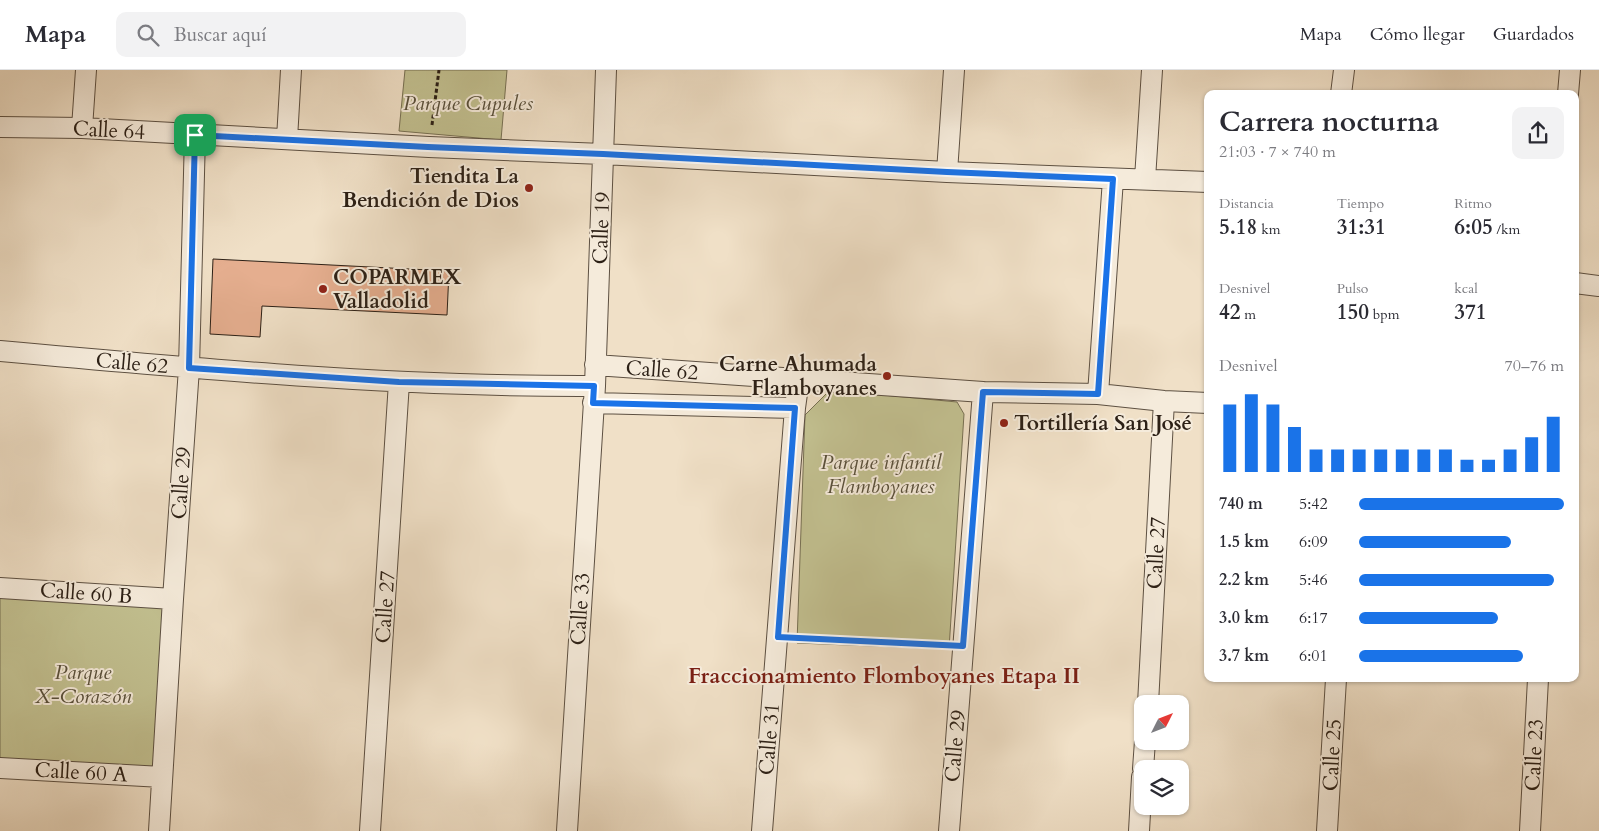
<!DOCTYPE html>
<html lang="es">
<meta charset="utf-8">
<style>
body{margin:0;font-family:Cardo,serif;background:#f2f2f3;color:#2b2b33;height:100vh;display:flex;flex-direction:column;font-size:19px;white-space:nowrap}
*{box-sizing:border-box;margin:0}
p{font-size:16px;color:#7c7c81}
.icon{flex:none;width:28px;height:28px;fill:none;stroke:currentColor;stroke-width:2;stroke-linecap:round;stroke-linejoin:round}
.map{position:relative;flex:1;overflow:hidden}
.details{position:absolute;left:1204px;top:20px;width:375px;height:592px;display:flex;flex-direction:column;background:#fff;border-radius:10px;box-shadow:0 1px 4px #0004}
.details>*{flex:none}
.needle{width:32px;rotate:48deg}
.tools{position:absolute;left:1134px;top:625px;display:grid;gap:10px}
.tools a{display:grid;place-items:center;width:55px;height:55px;border-radius:10px;background:#fff;box-shadow:0 1px 4px #0004;font-size:25px}
.pin{position:absolute;display:grid;place-items:center;width:42px;height:42px;color:#fff;margin:-21px;border-radius:10px;box-shadow:0 2px 8px #0006}
.round{display:grid;place-items:center;flex:none;width:52px;height:52px;border-radius:10px;background:#f2f2f3}
.head{display:flex;align-items:center;justify-content:space-between;height:85px;padding:0 15px}
h1{font-size:28px;font-weight:700;line-height:38px}
.stats{display:grid;grid-template-columns:repeat(3,1fr);gap:8px;height:85px;padding:5px 15px}
.stats div{display:grid;align-content:center}
.stats b{font-size:21px;font-weight:700}
.stats small{font-size:14px;font-weight:400}
.stats p{font-size:14px}
.chart{height:140px;padding:10px 15px}
.chart p{display:flex;justify-content:space-between}
.chart svg{width:100%;height:90px;margin-top:5px;stroke:#1a73e8;stroke-width:6}
ul{padding:0 15px;list-style:none;font-size:16px}
li{display:grid;grid-template-columns:80px 60px 1fr;align-items:center;height:38px}
li i{height:12px;border-radius:6px;background:#1a73e8}
header{display:flex;align-items:center;gap:30px;box-sizing:border-box;height:70px;padding:0 25px;background:#fff;border-bottom:1px solid #e1e1e2}
header strong{font-size:24px}
nav{display:flex;gap:28px;margin-inline-start:auto;font-size:18px}
.search{width:350px;height:45px;background:#f2f2f3;display:flex;align-items:center;gap:12px;box-sizing:border-box;padding:0 18px;border-radius:10px;color:#7c7c81;font-size:19px}
.map>svg:first-child{display:block}
.green{fill:#c2c090;stroke:#777053}
.building{fill:#e5ae8f;stroke:#2c2016}
.lines{fill:none;stroke-linecap:round;stroke-linejoin:round}
.street-casing{stroke:#5d5042;stroke-width:22}
.path{stroke:#2c2016;stroke-width:3;stroke-dasharray:4 2.5;stroke-linecap:butt}
.street{stroke:#f5ebdb;stroke-width:20}
.route-casing{stroke:#fff;stroke-width:10}
.route{stroke:#1a73e8;stroke-width:6}
.poi-dot{fill:#8f2418;stroke:#f5ebdb;stroke-width:2}
.labels{text-anchor:middle;stroke-width:4;stroke-linejoin:round;paint-order:stroke}
.park-label{font-size:21px;font-style:italic;fill:#59503b;stroke:#f5ebdb}
.street-label{font-size:21px;fill:#2c2016;stroke:#f5ebdb}
.poi-label{font-size:21px;font-weight:bold;fill:#2c2016;stroke:#f5ebdb;text-anchor:end}
.neighbourhood-label{font-size:22px;font-weight:bold;fill:#7a1f14;stroke:#f5ebdb}
</style>
<header>
<strong>Mapa</strong>
<div class="search"><svg class="icon" aria-label="search" viewBox="0 0 24 24"><circle cx="10" cy="10" r="6"/><path d="M15 15l6 6"/></svg>Buscar aquí</div>
<nav><a>Mapa</a><a>Cómo llegar</a><a>Guardados</a></nav>
</header>
<div class="map">
<svg width="1599" height="761" viewBox="0 0 1599 761">
<rect width="100%" height="100%" fill="#f0e0c7"/>
<filter id="stains"><feTurbulence type="fractalNoise" baseFrequency=".004" numOctaves="4"/><feColorMatrix values="0 0 0 0 .2 0 0 0 0 .09 0 0 0 0 .02 0 0 0 .5 -.17"/></filter>
<radialGradient id="worn" r=".72"><stop offset=".6" stop-color="#630" stop-opacity="0"/><stop offset="1" stop-color="#630" stop-opacity=".3"/></radialGradient>
<path class="green" d="M 405,0 L 507,0 L 501,70 L 399,61 Z
M 830,320 L 957,332 L 964,344 L 949,579 L 797,573 L 805,345 Z
M 0,520 L 170,532 L 162,706 L 0,696 Z"/>
<path class="building" d="M 213,189 L 449,201 L 447,245 L 262,236 L 260,267 L 210,264 Z"/>
<g class="lines">
<g class="street-casing">
<path id="street" d="M 1341,24 L 1344,0
M 1568,24 L 1570,0
M 0,57 L 82,58 L 429,77 L 603,84 L 947,102 L 1208,112
M 82,58 L 86,0
M 287,69 L 291,0
M 947,102 L 954,0
M 1145,109 L 1152,0
M 1575,213 L 1599,216
M 0,281 C 198,299 396,317 595,316
M 595,295 L 983,322 L 1098,324 L 1164,331 L 1208,333
M 1098,324 L 1113,109
M 593,333 L 795,338
M 0,518 L 173,529
M 1148,634 L 1164,331
M 0,698 L 162,707
M 1143,699 L 1145,671
M 159,761 L 173,529 L 189,298 L 195,65
M 370,761 L 399,312
M 567,761 L 595,316 L 606,0
M 762,761 L 795,338 L 799,309
M 949,761 L 983,322
M 1139,761 L 1142,707
M 1327,761 L 1336,609
M 1530,761 L 1538,609"/>
</g>
<path class="path" d="M 432,55 L 439,0
M 798,568 L 942,575"/>
<use href="#street" class="street"/>
</g>
<g class="lines">
<g class="route-casing">
<path id="route" d="M 195,65 L 428,77 L 603,84 L 947,102 L 1113,109 L 1098,324 L 983,322 L 963,576 L 778,567 L 795,338 L 593,333 L 594,316 L 399,312 L 189,298 Z"/>
</g>
<use href="#route" class="route"/>
</g>
<g class="poi-dot">
<circle cx="529" cy="118" r="5"/>
<circle cx="323" cy="219" r="5"/>
<circle cx="887" cy="306" r="5"/>
<circle cx="1004" cy="353" r="5"/>
</g>
<g class="labels">
<g class="park-label">
<text x="468" y="40">Parque Cupules</text>
<text x="881" y="399">Parque infantil<tspan x="881" dy="24">Flamboyanes</tspan></text>
<text x="83" y="609">Parque<tspan x="83" dy="24">X-Corazón</tspan></text>
</g>
<g class="street-label">
<text transform="translate(109 60) rotate(3)" y="7">Calle 64</text>
<text transform="translate(601 158) rotate(-88)" y="7">Calle 19</text>
<text transform="translate(132 293) rotate(5)" y="7">Calle 62</text>
<text transform="translate(662 300) rotate(4)" y="7">Calle 62</text>
<text transform="translate(181 413) rotate(-86)" y="7">Calle 29</text>
<text transform="translate(1156 483) rotate(-87)" y="7">Calle 27</text>
<text transform="translate(86 523) rotate(4)" y="7">Calle 60 B</text>
<text transform="translate(385 537) rotate(-86)" y="7">Calle 27</text>
<text transform="translate(580 539) rotate(-86)" y="7">Calle 33</text>
<text transform="translate(769 669) rotate(-85)" y="7">Calle 31</text>
<text transform="translate(955 676) rotate(-85)" y="7">Calle 29</text>
<text transform="translate(1332 685) rotate(-87)" y="7">Calle 25</text>
<text transform="translate(1534 685) rotate(-87)" y="7">Calle 23</text>
<text transform="translate(81 702) rotate(3)" y="7">Calle 60 A</text>
</g>
<g class="poi-label">
<text x="519" y="113">Tiendita La<tspan x="519" dy="24">Bendición de Dios</tspan></text>
<text x="333" y="214" text-anchor="start">COPARMEX<tspan x="333" dy="24">Valladolid</tspan></text>
<text x="877" y="301">Carne Ahumada<tspan x="877" dy="24">Flamboyanes</tspan></text>
<text x="1014" y="360" text-anchor="start">Tortillería San José</text>
</g>
<g class="neighbourhood-label">
<text x="884" y="613">Fraccionamiento Flomboyanes Etapa II</text>
</g>
</g>
<rect width="100%" height="100%" filter="url(#stains)"/>
<rect width="100%" height="100%" fill="url(#worn)"/>
</svg>
<div class="tools">
<a><svg class="needle" viewBox="-14 -14 28 28"><path d="M0-13l5 13h-10z" fill="#e53935"/><path d="M0 13l5-13h-10z" fill="#7c7c81"/></svg></a>
<a><svg class="icon" aria-label="layers" viewBox="0 0 24 24"><path d="M12 4l9 5-9 5-9-5zM3 14l9 5 9-5"/></svg></a>
</div>
<div class="pin" style="left:195px;top:65px;background:#1e9e55"><svg class="icon" aria-label="arrive" viewBox="0 0 24 24"><path d="M6 21V4h12l-3 4 3 4H6"/></svg></div>
<section class="details">
<div class="head"><div><h1>Carrera nocturna</h1><p>21:03 · 7 × 740 m</p></div><a class="round"><svg class="icon" aria-label="share" viewBox="0 0 24 24"><path d="M12 15V3M7 8l5-5 5 5M5 13v7h14v-7"/></svg></a></div>
<div class="stats">
<div><p>Distancia</p><b>5.18<small> km</small></b></div>
<div><p>Tiempo</p><b>31:31</b></div>
<div><p>Ritmo</p><b>6:05<small> /km</small></b></div>
</div>
<div class="stats">
<div><p>Desnivel</p><b>42<small> m</small></b></div>
<div><p>Pulso</p><b>150<small> bpm</small></b></div>
<div><p>kcal</p><b>371</b></div>
</div>
<div class="chart"><p><span>Desnivel</span>70–76 m</p>
<svg viewBox="0 0 160 44" preserveAspectRatio="none"><path d="M5 44V11M15 44V6M25 44V11M35 44V22M45 44V33M55 44V33M65 44V33M75 44V33M85 44V33M95 44V33M105 44V33M115 44V38M125 44V38M135 44V33M145 44V27M155 44V17"/></svg>
</div>
<ul>
<li><b>740 m</b>5:42<i style="width:100%"></i></li>
<li><b>1.5 km</b>6:09<i style="width:74%"></i></li>
<li><b>2.2 km</b>5:46<i style="width:95%"></i></li>
<li><b>3.0 km</b>6:17<i style="width:68%"></i></li>
<li><b>3.7 km</b>6:01<i style="width:80%"></i></li>
</ul>
</section>
</div>
